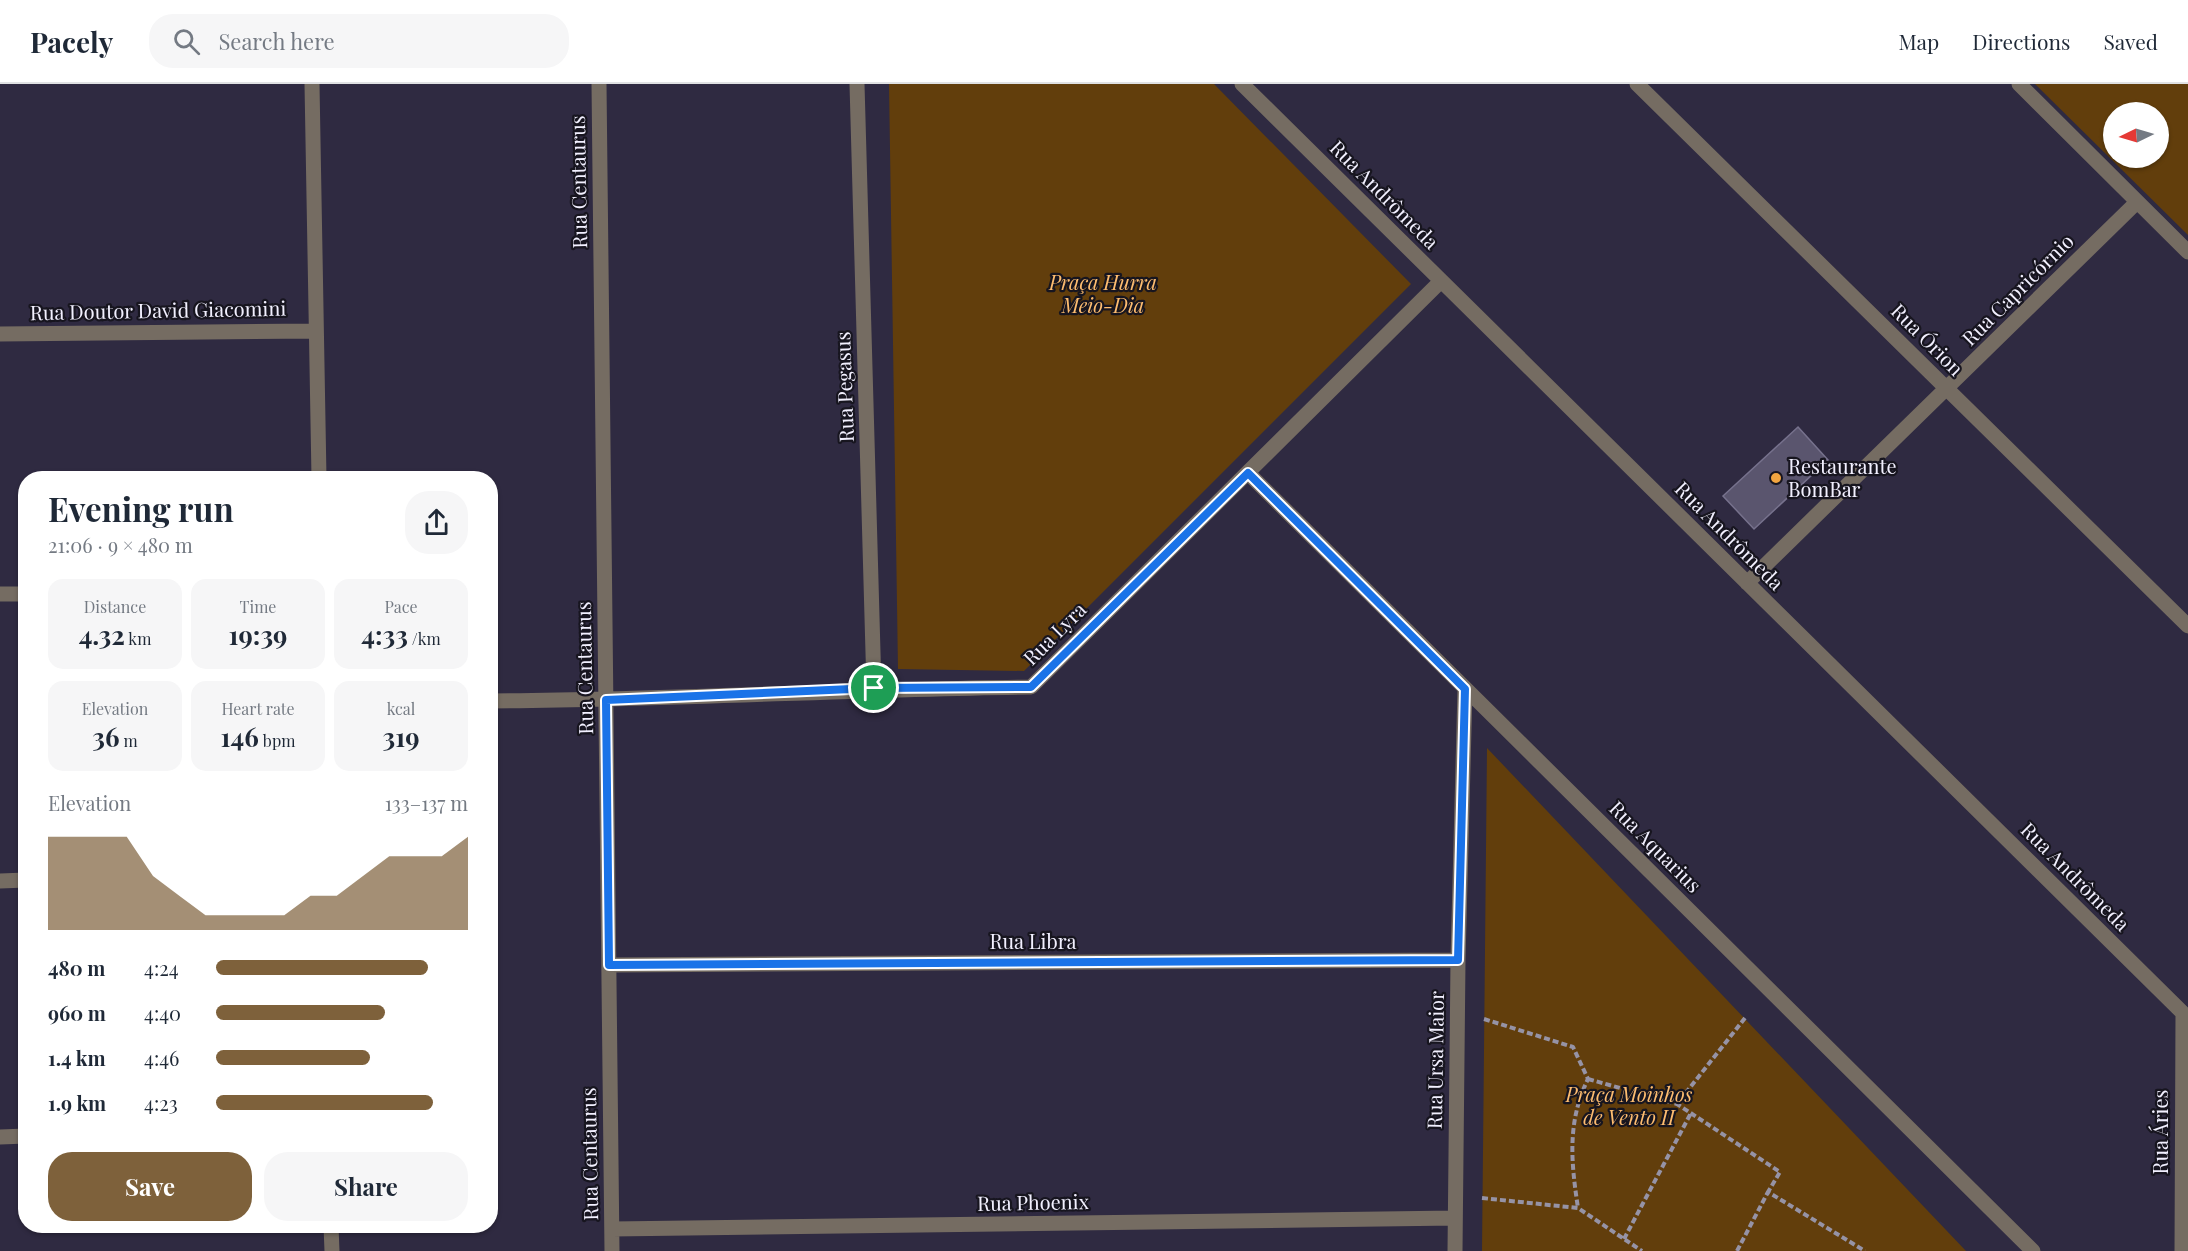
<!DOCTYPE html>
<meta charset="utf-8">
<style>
body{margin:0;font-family:"Playfair Display",serif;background:#f6f6f7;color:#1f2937;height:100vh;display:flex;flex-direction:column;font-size:22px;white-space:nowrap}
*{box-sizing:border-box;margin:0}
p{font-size:20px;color:#747a83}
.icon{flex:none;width:33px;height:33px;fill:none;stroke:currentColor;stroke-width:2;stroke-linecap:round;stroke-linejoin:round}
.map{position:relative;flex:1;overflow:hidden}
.side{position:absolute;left:18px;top:387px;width:480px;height:762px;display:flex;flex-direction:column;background:#fff;border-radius:24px;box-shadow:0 2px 4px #0004}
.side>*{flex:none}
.needle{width:39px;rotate:265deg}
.tools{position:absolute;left:2103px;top:18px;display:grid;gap:12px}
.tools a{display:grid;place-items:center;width:66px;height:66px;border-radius:50%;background:#fff;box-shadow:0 2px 4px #0004;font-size:30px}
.pin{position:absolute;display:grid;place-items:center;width:51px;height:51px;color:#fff;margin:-26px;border:3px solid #fff;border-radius:50%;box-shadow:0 2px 6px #0007}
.round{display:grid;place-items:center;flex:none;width:63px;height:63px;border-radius:24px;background:#f6f6f7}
.overview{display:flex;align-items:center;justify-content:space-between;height:102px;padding:0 30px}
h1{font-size:33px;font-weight:700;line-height:45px}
.metrics{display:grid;grid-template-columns:repeat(3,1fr);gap:9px;height:102px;padding:6px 30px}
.metrics div{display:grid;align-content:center;border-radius:15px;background:#f6f6f7;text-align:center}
.metrics b{font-size:26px;font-weight:700}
.metrics small{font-size:16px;font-weight:400}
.metrics p{font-size:16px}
.chart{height:168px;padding:12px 30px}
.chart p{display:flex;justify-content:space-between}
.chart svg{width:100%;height:108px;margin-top:6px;fill:#7e613b;opacity:.7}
.cta{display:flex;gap:12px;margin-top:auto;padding:12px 30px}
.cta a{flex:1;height:69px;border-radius:24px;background:#7e613b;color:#fff;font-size:24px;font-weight:700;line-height:69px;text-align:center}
.cta a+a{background:#f6f6f7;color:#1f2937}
ul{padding:0 30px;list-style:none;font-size:20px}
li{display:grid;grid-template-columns:96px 72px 1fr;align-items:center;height:45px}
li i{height:15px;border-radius:8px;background:#7e613b}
header{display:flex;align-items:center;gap:36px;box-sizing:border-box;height:84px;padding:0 30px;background:#fff;border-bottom:2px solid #e0e1e3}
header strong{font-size:28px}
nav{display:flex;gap:33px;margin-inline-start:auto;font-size:21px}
.search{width:420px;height:54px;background:#f6f6f7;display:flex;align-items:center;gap:15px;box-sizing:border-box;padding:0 21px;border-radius:24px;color:#747a83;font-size:22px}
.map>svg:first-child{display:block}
.green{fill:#623e0c;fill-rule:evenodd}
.building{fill:#5a556e;stroke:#77728d;stroke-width:1.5}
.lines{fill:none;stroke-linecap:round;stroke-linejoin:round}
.path{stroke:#9693a6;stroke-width:4;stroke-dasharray:6 3;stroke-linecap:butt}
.minor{stroke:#756c62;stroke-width:15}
.route-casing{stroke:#fff;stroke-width:12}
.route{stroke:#1a73e8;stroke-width:8}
.poi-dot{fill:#f2a540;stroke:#17151f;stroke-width:2}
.labels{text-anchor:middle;stroke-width:4.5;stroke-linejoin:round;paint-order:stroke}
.street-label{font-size:20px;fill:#f2f0ff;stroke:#17151f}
.park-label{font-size:20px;font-style:italic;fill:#febd70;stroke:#17151f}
.poi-label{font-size:20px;fill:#f2f0ff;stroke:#17151f;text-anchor:start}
</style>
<header>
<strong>Pacely</strong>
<div class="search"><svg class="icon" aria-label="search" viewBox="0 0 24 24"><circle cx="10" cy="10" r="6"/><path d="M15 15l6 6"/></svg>Search here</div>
<nav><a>Map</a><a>Directions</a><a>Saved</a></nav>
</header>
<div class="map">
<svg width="2188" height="1167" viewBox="0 0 2188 1167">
<rect width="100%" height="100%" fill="#2f2a41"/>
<path class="green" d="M 889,0 L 1214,0 L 1411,200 L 1024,587 L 898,585 Z
M 2035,0 L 2188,0 L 2188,151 ZM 2158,28 L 2158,74 L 2114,74 L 2114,28 Z
M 1487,664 L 1966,1167 L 1482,1167 Z"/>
<path class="building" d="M 1798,343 L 1828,376 L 1754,445 L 1723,412 Z"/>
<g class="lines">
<path class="path" d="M 1745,934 L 1677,1020 L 1780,1088 L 1768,1108
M 1484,935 L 1573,963 L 1588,995 C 1567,1038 1571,1078 1578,1124
M 1588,995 L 1677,1020
M 1482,1114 L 1578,1124 L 1642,1167
M 1624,1155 L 1691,1029
M 1737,1167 L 1768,1108 L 1865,1167"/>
<path class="minor" d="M 312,0 L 319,394
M 599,0 L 612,1167
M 857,0 L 874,604
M 1242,0 L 2188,934
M 1637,0 L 2188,542
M 2019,0 L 2188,168
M 0,250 L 316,247
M 1248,389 L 2033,1167
M 1747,499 L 2137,118
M 0,510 L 26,510
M 490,617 C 671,616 851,605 1031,603 L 1441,197
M 0,797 L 26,796
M 609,881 L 1458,876
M 0,1053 L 26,1052
M 331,1142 L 332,1167
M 612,1145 L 1455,1134
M 1455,1167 L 1458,876 L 1465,605
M 2182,1167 L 2183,929"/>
</g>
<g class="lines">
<g class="route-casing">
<path id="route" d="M 1248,389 L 1465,605 L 1458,876 L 609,881 L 606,616 L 874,604 L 1031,603 Z"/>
</g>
<use href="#route" class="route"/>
</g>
<circle class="poi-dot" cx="1776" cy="394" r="6"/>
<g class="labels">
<g class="street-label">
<text transform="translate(579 98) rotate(-91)" y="7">Rua Centaurus</text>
<text transform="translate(1384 111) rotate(45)" y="7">Rua Andrômeda</text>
<text transform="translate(2018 206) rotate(-45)" y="7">Rua Capricórnio</text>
<text transform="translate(158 227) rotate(-1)" y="7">Rua Doutor David Giacomini</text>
<text transform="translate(1927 256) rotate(45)" y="7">Rua Órion</text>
<text transform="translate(845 303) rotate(-92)" y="7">Rua Pegasus</text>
<text transform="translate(1729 452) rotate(45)" y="7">Rua Andrômeda</text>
<text transform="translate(1055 550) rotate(-45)" y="7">Rua Lyra</text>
<text transform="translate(585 584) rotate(-91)" y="7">Rua Centaurus</text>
<text transform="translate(1655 763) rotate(45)" y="7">Rua Aquarius</text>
<text transform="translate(2075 793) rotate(45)" y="7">Rua Andrômeda</text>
<text x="1033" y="865">Rua Libra</text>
<text transform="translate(1436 976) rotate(-89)" y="7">Rua Ursa Maior</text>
<text transform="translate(2161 1048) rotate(-90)" y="7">Rua Áries</text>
<text transform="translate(590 1070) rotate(-91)" y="7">Rua Centaurus</text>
<text transform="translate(1033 1119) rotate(-1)" y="7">Rua Phoenix</text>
</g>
<g class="park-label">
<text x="1103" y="206">Praça Hurra<tspan x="1103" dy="23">Meio-Dia</tspan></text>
<text x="1629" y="1018">Praça Moinhos<tspan x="1629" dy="23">de Vento II</tspan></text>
</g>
<g class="poi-label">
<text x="1788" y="390">Restaurante<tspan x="1788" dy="23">BomBar</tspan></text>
</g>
</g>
</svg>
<div class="tools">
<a><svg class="needle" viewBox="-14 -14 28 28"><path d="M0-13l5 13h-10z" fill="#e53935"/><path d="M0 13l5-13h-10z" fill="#747a83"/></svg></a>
</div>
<div class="pin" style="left:874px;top:604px;background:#1e9e55"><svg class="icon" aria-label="arrive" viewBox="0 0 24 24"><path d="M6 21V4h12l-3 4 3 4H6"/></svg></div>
<section class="side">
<div class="overview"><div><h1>Evening run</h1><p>21:06 · 9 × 480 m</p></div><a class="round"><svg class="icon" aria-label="share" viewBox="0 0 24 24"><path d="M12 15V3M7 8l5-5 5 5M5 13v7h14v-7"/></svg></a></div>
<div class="metrics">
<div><p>Distance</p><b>4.32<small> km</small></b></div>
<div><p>Time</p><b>19:39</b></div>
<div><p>Pace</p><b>4:33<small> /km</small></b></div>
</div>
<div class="metrics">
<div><p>Elevation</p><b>36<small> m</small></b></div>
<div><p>Heart rate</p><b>146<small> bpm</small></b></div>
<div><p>kcal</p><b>319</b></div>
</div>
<div class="chart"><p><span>Elevation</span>133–137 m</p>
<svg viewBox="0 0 160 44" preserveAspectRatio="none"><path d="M0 44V6L10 6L20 6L30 6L40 22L50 30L60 38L70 38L80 38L90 38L100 30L110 30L120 22L130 14L140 14L150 14L160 6V44z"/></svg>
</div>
<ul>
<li><b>480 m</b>4:24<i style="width:84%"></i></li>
<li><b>960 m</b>4:40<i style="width:67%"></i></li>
<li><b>1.4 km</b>4:46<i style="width:61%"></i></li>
<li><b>1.9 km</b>4:23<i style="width:86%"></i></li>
</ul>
<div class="cta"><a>Save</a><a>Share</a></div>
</section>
</div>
